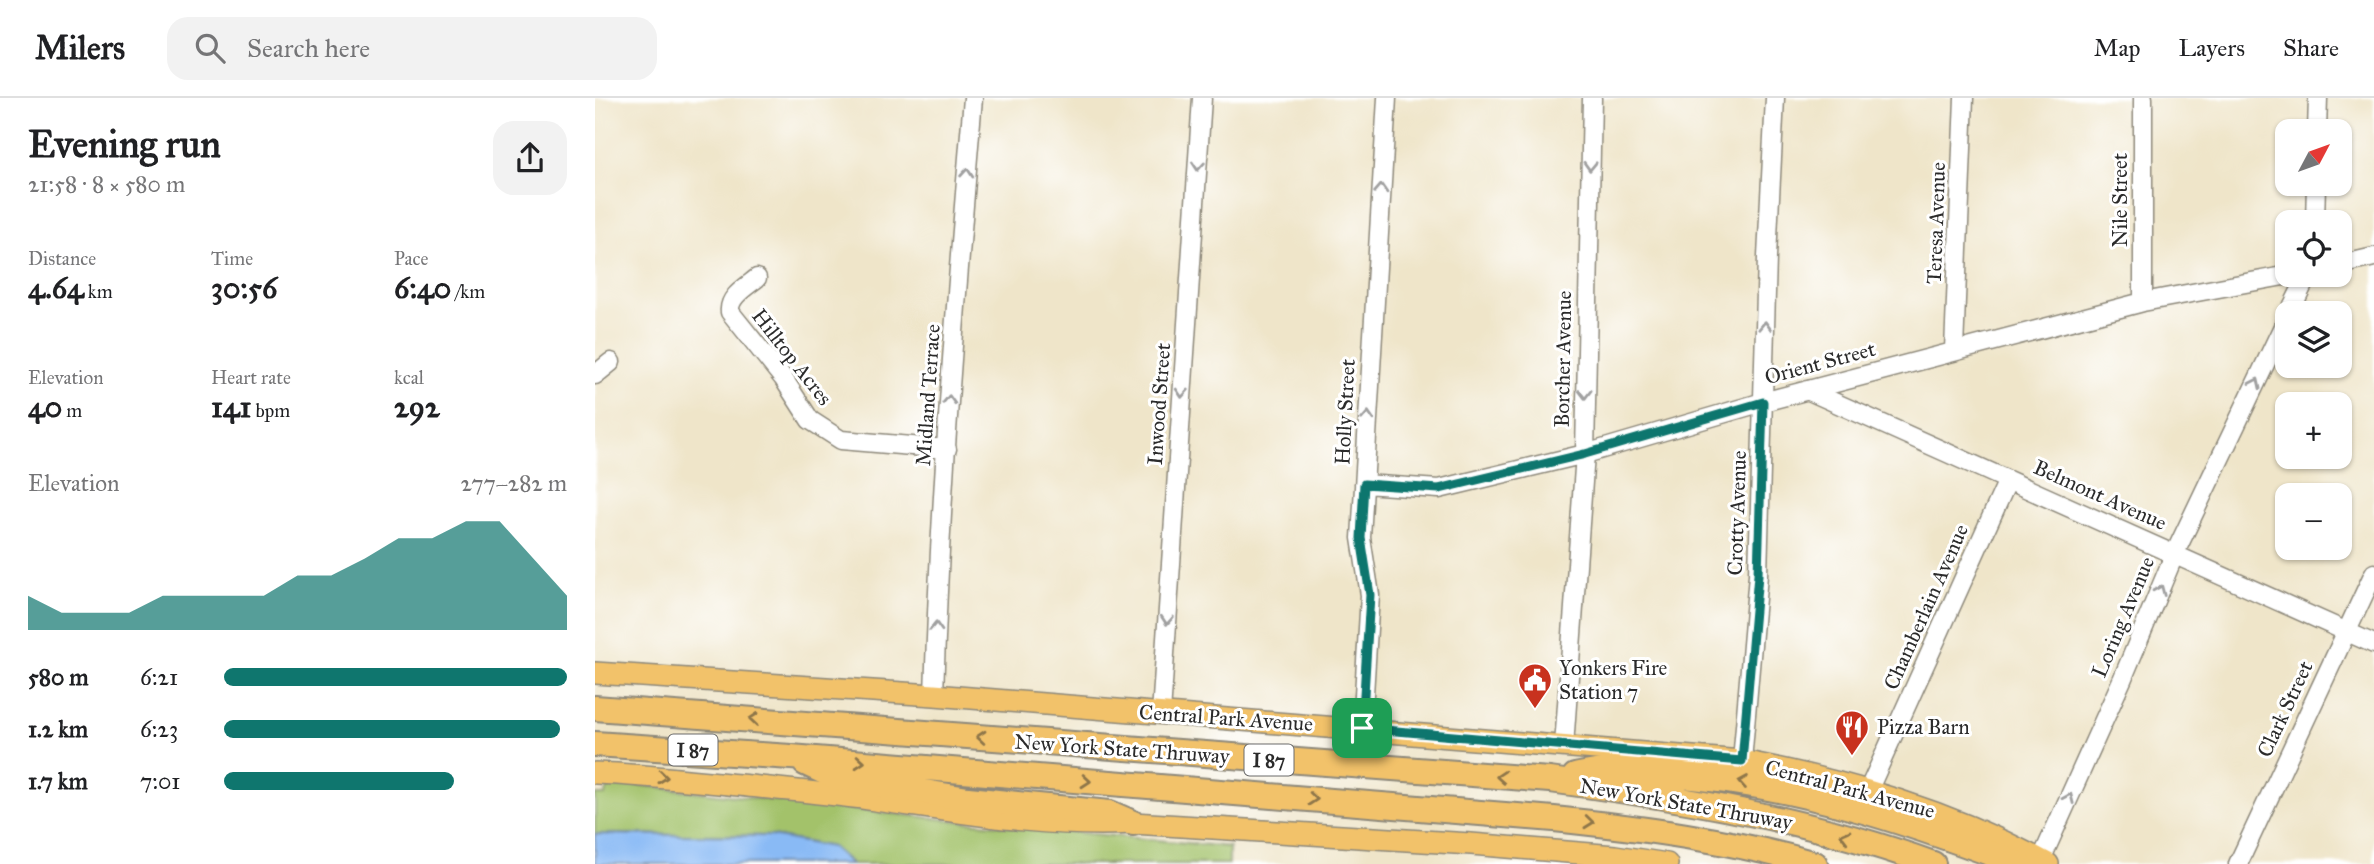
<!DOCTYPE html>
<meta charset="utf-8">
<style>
body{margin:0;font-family:"IM FELL Great Primer",serif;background:#f2f2f2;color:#202124;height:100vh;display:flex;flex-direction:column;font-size:26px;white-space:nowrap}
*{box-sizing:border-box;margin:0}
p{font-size:23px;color:#757577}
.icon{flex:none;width:38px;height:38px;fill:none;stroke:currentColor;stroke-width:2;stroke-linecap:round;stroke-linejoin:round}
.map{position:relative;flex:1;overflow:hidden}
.side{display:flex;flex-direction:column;background:#fff;width:595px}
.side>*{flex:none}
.needle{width:46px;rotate:49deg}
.buttons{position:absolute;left:1680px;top:21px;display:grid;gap:14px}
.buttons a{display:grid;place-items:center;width:77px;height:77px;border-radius:14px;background:#fff;box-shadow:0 2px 5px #0004;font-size:35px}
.pin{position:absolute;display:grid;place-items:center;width:60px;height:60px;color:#fff;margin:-30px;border-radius:14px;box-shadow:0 4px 10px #0006}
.round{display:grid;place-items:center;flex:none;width:74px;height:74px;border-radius:21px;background:#f2f2f2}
.overview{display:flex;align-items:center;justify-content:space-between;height:119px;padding:0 28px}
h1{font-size:38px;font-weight:800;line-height:52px}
.metrics{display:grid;grid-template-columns:repeat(3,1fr);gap:10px;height:119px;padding:7px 28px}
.metrics div{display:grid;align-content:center}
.metrics b{font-size:30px;font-weight:800}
.metrics small{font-size:19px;font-weight:400}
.metrics p{font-size:19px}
.chart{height:196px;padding:14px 28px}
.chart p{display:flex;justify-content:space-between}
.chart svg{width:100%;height:126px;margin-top:7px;fill:#0f766e;opacity:.7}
ul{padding:0 28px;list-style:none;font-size:23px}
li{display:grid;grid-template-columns:112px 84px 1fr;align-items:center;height:52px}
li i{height:18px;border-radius:9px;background:#0f766e}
header{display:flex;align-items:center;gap:42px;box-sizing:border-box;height:98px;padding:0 35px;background:#fff;border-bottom:2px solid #e0e0e0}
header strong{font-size:33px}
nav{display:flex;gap:38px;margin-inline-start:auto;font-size:24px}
.search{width:490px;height:63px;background:#f2f2f2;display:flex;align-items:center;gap:18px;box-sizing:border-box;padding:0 24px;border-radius:21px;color:#757577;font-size:26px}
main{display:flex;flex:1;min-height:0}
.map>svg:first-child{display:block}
.green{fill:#a3c26b;stroke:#67764b;stroke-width:2}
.water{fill:#89baf5;stroke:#5a7290;stroke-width:2}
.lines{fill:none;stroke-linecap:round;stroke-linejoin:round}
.minor-casing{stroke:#8d887a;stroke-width:21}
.major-casing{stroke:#8d887a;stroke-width:24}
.highway-casing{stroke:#8d887a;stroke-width:28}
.minor{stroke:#fff;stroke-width:18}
.major{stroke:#f2c26a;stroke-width:21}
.highway{stroke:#f2c26a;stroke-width:24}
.oneway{stroke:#a0a0a0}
.oneway2{stroke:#8e764a}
.route-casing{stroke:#fff;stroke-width:14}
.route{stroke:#0f766e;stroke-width:9}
.labels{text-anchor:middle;stroke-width:6;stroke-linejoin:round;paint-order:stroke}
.shield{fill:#fff;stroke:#6b6b6b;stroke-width:2}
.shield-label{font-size:19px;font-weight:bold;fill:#2b2b2b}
.street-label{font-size:21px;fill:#2b2b2b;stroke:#fff}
.poi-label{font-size:21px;fill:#2b2b2b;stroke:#fff;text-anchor:start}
</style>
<header>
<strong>Milers</strong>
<div class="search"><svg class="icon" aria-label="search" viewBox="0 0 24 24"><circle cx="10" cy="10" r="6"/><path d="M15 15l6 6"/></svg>Search here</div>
<nav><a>Map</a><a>Layers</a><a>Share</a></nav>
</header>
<main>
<section class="side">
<div class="overview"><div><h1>Evening run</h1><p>21:58 · 8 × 580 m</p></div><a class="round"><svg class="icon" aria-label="share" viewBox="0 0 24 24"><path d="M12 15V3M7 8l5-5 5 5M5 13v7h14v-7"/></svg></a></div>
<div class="metrics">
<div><p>Distance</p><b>4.64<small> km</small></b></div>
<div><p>Time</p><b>30:56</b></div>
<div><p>Pace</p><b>6:40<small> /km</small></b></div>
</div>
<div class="metrics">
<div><p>Elevation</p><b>40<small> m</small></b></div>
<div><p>Heart rate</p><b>141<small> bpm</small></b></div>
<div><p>kcal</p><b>292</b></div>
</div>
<div class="chart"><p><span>Elevation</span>277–282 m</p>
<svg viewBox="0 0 160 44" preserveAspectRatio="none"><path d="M0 44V32L10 38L20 38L30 38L40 32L50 32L60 32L70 32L80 25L90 25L100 19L110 12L120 12L130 6L140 6L150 19L160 32V44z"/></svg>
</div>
<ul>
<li><b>580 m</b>6:21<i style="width:100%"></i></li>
<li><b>1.2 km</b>6:23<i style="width:98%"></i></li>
<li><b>1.7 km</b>7:01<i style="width:67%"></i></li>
</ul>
</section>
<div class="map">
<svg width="1779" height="766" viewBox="0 0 1779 766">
<rect width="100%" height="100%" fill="#fff"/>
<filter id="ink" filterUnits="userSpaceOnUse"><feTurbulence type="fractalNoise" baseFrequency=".0143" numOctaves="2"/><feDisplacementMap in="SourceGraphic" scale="14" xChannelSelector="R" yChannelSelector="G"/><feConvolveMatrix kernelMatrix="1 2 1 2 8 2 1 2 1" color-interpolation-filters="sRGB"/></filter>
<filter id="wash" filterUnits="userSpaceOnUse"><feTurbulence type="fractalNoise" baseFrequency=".00686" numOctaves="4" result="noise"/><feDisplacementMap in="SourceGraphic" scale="28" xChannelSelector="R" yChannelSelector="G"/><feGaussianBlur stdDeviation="1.57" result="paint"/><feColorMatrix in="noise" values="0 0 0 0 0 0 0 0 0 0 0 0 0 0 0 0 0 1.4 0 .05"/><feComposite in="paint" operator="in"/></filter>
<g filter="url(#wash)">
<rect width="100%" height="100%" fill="#efe5c9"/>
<path class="green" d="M 16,684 L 373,724 L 634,749 L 634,766 L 257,766 L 236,749 L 177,738 L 0,736 L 0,697 L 10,697 Z"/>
<path class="water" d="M 0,736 L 177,738 L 237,749 L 256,766 L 0,766 Z"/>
</g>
<g filter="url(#ink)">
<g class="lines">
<g class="minor-casing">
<path id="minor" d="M 1548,0 L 1548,204
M 1722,33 L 1723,0
M 1720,124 L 1721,86
M 1745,167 L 1779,159
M 162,180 C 151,189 133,199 135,214 L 188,280 L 215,322 L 246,342 L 352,351
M 1694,215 L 1713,177
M 1359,252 L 1369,0
M 0,277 L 16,264
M 1212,292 L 1779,546
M 769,386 L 844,391 L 990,356 L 1168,304 L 1548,204 L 1694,177
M 339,597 C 345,398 361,199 378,0
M 566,616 L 607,0
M 767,630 L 775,497 L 766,440 L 792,0
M 969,648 L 990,356 L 997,0
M 1147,663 L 1163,477 L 1172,159 L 1180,0
M 1273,693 L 1413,382
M 1446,762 L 1527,582 L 1580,455 L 1692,220
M 1643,766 L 1779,475"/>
</g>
<g class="major-casing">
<path id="major" d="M 0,575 L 339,597 L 1147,663 C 1255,684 1355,713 1453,766
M 0,675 C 55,677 109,684 164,689 C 202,693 241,696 280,702 C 365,714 452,730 538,725 L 876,746 L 1020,758 L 1072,766"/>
</g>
<g class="highway-casing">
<path id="highway" d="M 0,610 L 955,682 C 1086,700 1214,721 1338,766
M 0,646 L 196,659 L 959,721 C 1047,730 1135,742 1220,766
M 210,665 L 242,680 L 373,701 L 515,715 L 538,725
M 980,678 C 990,676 1001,673 1011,673 C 1032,671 1054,675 1075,677 C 1197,685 1310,723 1424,766"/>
</g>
<use href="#minor" class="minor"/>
<use href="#major" class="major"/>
<use href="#highway" class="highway"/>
</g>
<defs><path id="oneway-chevron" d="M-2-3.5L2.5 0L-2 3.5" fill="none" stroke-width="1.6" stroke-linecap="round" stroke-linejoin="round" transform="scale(1.75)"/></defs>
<g class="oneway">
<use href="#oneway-chevron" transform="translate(603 68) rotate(94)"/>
<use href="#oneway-chevron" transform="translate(995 68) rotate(92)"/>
<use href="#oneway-chevron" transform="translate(372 75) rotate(-85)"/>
<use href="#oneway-chevron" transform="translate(786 91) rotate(-87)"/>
<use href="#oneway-chevron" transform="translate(1170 228) rotate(-88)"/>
<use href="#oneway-chevron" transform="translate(1661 285) rotate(-65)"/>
<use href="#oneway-chevron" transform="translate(587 295) rotate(94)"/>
<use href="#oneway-chevron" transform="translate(990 296) rotate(90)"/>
<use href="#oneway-chevron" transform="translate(354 302) rotate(-88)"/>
<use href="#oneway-chevron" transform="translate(773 318) rotate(-87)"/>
<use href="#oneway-chevron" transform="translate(1565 492) rotate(-67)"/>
<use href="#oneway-chevron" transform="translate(572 522) rotate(94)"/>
<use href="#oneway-chevron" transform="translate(341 529) rotate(-88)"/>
<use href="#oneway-chevron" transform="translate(1474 700) rotate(-66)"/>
</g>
<g class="oneway2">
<use href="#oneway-chevron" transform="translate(159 621) rotate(-175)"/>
<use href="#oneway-chevron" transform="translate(386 639) rotate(-175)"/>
<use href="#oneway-chevron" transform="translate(265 664) rotate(5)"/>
<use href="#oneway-chevron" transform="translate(68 679) rotate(6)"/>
<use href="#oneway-chevron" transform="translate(906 679) rotate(-176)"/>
<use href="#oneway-chevron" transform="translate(491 683) rotate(5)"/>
<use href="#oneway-chevron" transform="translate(1148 684) rotate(-171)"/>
<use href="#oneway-chevron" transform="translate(718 701) rotate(5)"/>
<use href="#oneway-chevron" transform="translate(994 724) rotate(6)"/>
<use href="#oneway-chevron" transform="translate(1250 738) rotate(-165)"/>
</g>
</g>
<g class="lines" filter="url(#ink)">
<g class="route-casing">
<path id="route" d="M 1168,304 L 1163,477 L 1147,663 L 767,630 L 775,497 L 766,440 L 769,386 L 844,391 L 990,356 Z"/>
</g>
<use href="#route" class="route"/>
</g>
<defs>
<g id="civic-pin" transform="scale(1.75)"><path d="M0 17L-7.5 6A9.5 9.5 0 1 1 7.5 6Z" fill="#c8321e" stroke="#fff"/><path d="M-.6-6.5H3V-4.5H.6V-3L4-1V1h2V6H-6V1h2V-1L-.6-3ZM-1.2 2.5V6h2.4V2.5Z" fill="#fff"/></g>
<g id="restaurant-pin" transform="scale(1.75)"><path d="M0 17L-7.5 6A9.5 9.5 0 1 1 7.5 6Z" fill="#c8321e" stroke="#fff"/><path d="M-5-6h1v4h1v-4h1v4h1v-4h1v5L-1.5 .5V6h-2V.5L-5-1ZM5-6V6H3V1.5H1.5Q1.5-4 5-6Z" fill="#fff"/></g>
</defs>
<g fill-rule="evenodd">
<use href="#civic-pin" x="940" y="582"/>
<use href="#restaurant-pin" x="1257" y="629"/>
</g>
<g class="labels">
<g class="shield">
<rect x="73.5" y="636.5" width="49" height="31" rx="5"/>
<rect x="649.5" y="646.5" width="49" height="31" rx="5"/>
</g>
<g class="shield-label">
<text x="98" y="659">I 87</text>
<text x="674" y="669">I 87</text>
</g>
<g class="street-label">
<text transform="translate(1525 102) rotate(-90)" y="7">Nile Street</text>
<text transform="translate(1341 125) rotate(-88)" y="7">Teresa Avenue</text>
<text transform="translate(197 259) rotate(52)" y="7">Hilltop Acres</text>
<text transform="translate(968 261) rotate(-89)" y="7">Borcher Avenue</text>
<text transform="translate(1225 265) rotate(-15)" y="7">Orient Street</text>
<text transform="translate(333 297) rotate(-86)" y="7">Midland Terrace</text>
<text transform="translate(564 306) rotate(-86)" y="7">Inwood Street</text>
<text transform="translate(750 314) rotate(-87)" y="7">Holly Street</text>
<text transform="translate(1505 397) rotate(24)" y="7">Belmont Avenue</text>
<text transform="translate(1142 415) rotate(-88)" y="7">Crotty Avenue</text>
<text transform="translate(1331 509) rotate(-66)" y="7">Chamberlain Avenue</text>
<text transform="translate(1528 519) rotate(-67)" y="7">Loring Avenue</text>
<text transform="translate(1690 611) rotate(-65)" y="7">Clark Street</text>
<text transform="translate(631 620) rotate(4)" y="7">Central Park Avenue</text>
<text transform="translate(527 651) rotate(4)" y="7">New York State Thruway</text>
<text transform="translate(1255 691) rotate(15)" y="7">Central Park Avenue</text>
<text transform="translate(1091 706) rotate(10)" y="7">New York State Thruway</text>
</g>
<g class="poi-label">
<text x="964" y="577">Yonkers Fire<tspan x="964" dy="24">Station 7</tspan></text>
<text x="1282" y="636">Pizza Barn</text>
</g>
</g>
</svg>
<div class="buttons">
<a><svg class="needle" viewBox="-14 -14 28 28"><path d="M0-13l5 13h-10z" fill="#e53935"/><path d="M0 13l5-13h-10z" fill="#757577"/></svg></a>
<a><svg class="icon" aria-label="locate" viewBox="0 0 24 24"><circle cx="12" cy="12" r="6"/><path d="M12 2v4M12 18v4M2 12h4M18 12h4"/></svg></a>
<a><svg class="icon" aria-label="layers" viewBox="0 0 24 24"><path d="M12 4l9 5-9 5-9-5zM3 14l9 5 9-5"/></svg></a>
<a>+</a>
<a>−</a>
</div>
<div class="pin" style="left:767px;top:630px;background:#1e9e55"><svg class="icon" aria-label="arrive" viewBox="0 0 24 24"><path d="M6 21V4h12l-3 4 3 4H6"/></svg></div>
</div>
</main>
